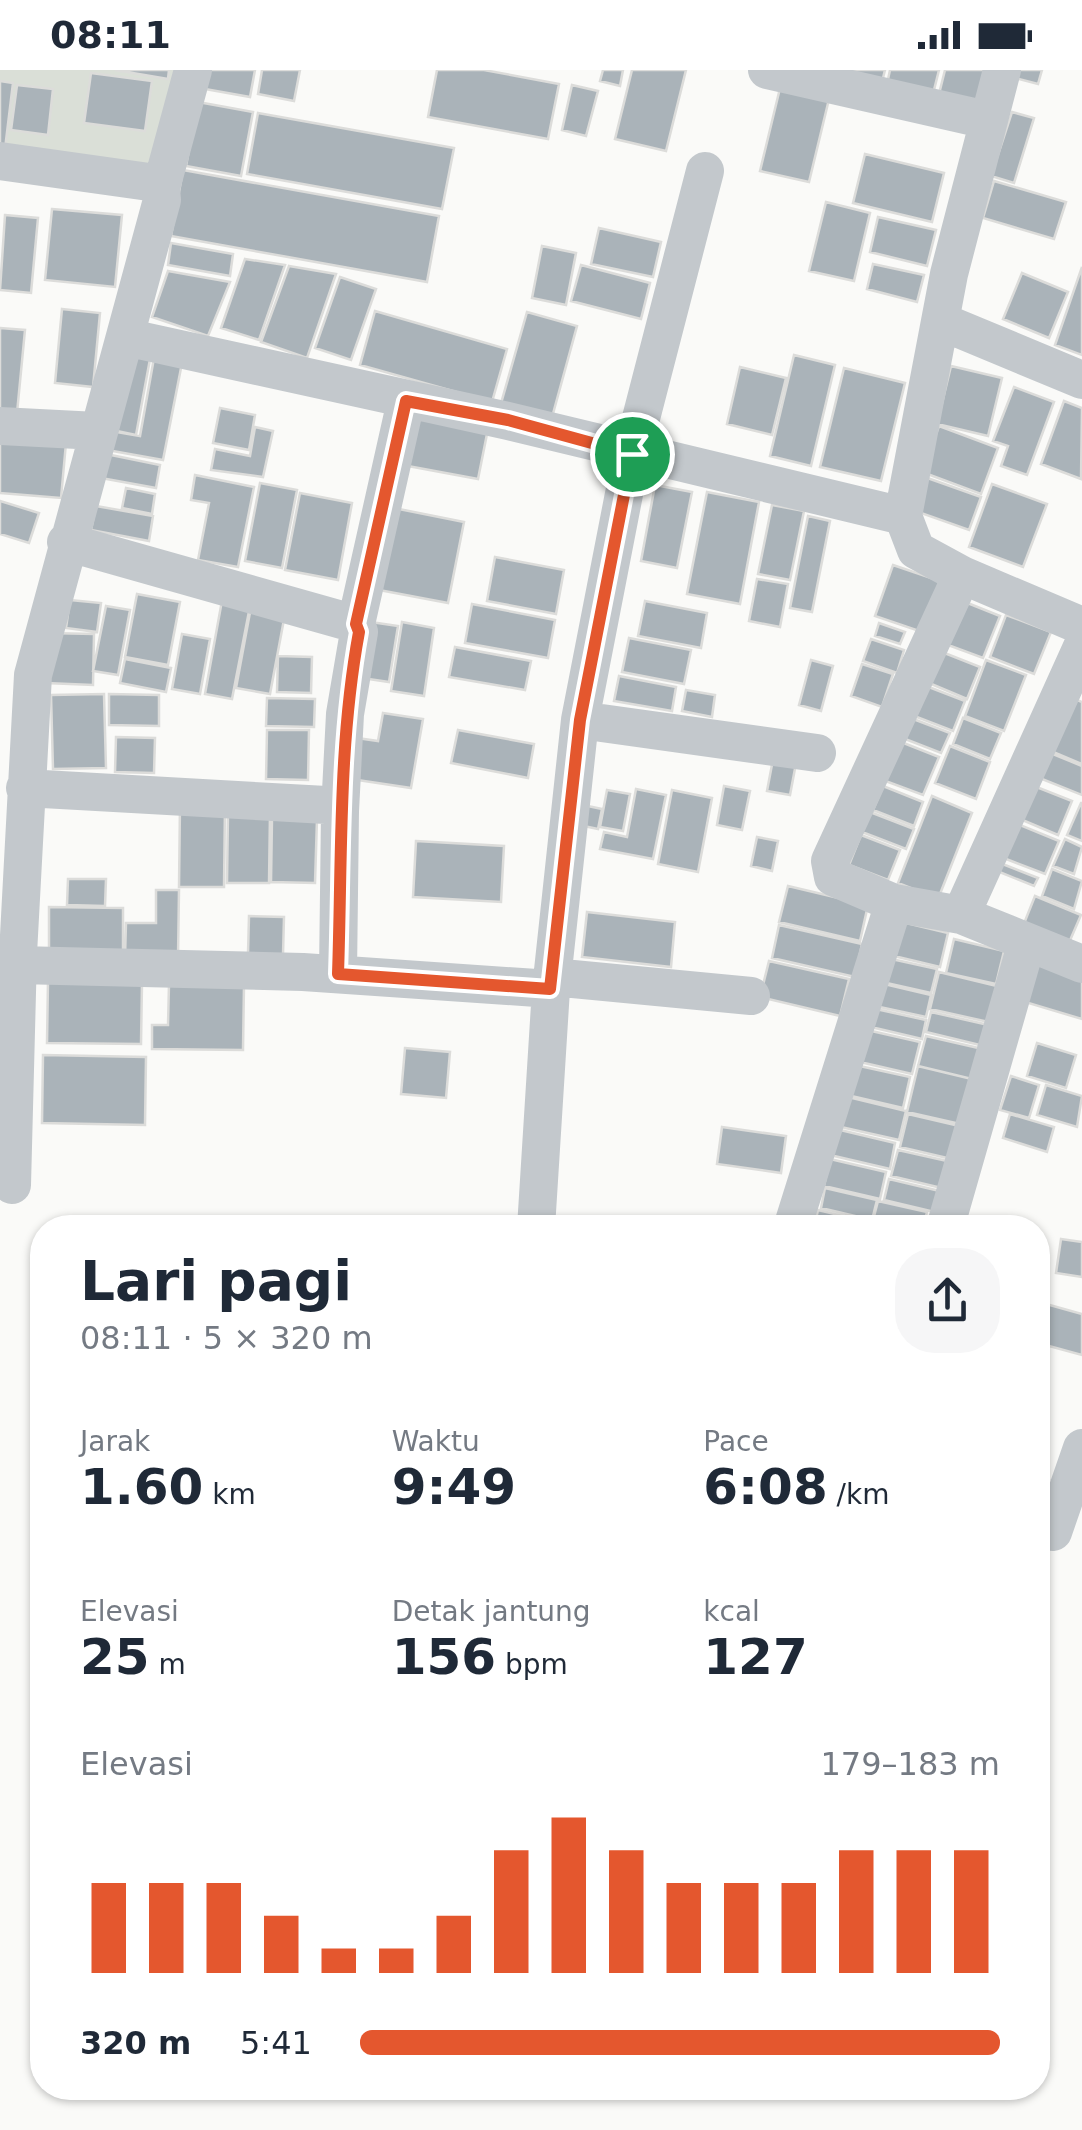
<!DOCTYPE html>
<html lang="id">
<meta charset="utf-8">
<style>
body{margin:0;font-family:"DejaVu Sans",sans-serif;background:#f6f6f7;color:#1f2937;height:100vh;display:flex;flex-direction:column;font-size:38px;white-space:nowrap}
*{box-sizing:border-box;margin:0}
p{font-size:32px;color:#747a83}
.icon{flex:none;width:55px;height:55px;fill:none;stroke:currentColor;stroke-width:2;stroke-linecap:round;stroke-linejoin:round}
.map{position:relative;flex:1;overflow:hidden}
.side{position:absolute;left:30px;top:1145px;width:1020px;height:885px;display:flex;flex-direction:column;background:#fff;border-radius:40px;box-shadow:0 2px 8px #0004}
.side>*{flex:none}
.pin{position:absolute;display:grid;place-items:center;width:85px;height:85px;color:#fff;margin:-42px;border:5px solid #fff;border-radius:50%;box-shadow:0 2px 10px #0007}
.round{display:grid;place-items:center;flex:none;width:105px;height:105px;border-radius:40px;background:#f6f6f7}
.overview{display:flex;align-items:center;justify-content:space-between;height:170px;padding:0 50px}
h1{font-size:55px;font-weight:800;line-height:75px}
.metrics{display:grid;grid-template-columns:repeat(3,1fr);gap:15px;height:170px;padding:10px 50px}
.metrics div{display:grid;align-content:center}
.metrics b{font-size:50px;font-weight:800}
.metrics small{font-size:28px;font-weight:400}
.metrics p{font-size:28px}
.chart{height:280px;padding:20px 50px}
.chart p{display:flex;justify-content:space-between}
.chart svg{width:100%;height:180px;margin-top:10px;stroke:#e4572e;stroke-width:6}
ul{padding:0 50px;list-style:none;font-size:32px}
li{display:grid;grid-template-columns:160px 120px 1fr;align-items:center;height:75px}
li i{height:25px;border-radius:12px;background:#e4572e}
.status{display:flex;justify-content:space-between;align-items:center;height:70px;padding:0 50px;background:#fff;direction:ltr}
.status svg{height:28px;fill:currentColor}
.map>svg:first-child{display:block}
.green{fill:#dadfd7}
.building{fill:#aab3b9;stroke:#dcdcda;stroke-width:2.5}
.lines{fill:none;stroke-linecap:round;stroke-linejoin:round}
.minor{stroke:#c3c8cc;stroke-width:38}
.route-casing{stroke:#fff;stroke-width:20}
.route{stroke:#e4572e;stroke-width:12}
</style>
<div class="status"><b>08:11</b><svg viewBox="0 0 49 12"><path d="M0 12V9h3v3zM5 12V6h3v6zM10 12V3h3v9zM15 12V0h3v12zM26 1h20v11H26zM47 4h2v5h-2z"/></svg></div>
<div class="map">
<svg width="1082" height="2060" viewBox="0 0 1082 2060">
<rect width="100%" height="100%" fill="#fafaf8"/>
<path class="green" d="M 0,0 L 183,0 L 149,112 L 0,89 Z"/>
<path class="building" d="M 115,0 L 169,0 L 168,9 Z
M 208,0 L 255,0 L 250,27 L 205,19 Z
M 262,0 L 300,0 L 294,31 L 258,24 Z
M 437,0 L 484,0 L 559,14 L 548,69 L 428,47 Z
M 603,0 L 623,0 L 620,16 L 600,11 Z
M 632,0 L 686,0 L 666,81 L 615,69 Z
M 842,0 L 885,0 L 882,12 Z
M 890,0 L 939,0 L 933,24 L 887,14 Z
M 945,0 L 994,0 L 985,38 L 938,28 Z
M 1012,0 L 1042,0 L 1038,14 L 1011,7 Z
M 91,3 L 152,11 L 145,61 L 84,53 Z
M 0,11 L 13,13 L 5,79 L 0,78 Z
M 781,14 L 830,25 L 809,112 L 760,101 Z
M 17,15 L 53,19 L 48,65 L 11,60 Z
M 572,15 L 598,21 L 586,66 L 562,60 Z
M 198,32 L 253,42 L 241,106 L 186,96 Z
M 1012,42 L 1034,48 L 1014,113 L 991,106 Z
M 258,43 L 454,78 L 442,139 L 247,104 Z
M 865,84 L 944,103 L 932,152 L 853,133 Z
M 183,100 L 439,146 L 427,212 L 171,166 Z
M 994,111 L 1066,132 L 1054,169 L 983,148 Z
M 826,132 L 870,143 L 854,211 L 809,201 Z
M 52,139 L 122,145 L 115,217 L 45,210 Z
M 5,145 L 38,148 L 31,223 L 0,220 Z
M 878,147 L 936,160 L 927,196 L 870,182 Z
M 599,158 L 661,172 L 653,207 L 591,194 Z
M 171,173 L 233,184 L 230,206 L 168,195 Z
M 542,176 L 576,183 L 566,235 L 532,228 Z
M 245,189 L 285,195 L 259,270 L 221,258 Z
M 873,194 L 924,205 L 917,232 L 867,219 Z
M 581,195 L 650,213 L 641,249 L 571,231 Z
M 289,196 L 336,204 L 307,288 L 261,272 Z
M 1082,197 L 1082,285 L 1055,275 Z
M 168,201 L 230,212 L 208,266 L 152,247 Z
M 1022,203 L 1068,222 L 1049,268 L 1003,249 Z
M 340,207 L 376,219 L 351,290 L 315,278 Z
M 62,239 L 100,243 L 93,317 L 55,313 Z
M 375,241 L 507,279 L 492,332 L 360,295 Z
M 527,242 L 577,256 L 551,351 L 500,337 Z
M 0,258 L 25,260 L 17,343 L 0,341 Z
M 127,285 L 150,289 L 136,365 L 112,360 Z
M 794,285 L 835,295 L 811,396 L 770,386 Z
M 154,288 L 182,293 L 163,390 L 107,380 L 111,361 L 140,366 Z
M 951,296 L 1002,308 L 988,366 L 937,354 Z
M 740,297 L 786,308 L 772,365 L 727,354 Z
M 844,298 L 905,313 L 881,411 L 820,397 Z
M 1014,317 L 1054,332 L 1027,405 L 1001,396 L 1008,376 L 993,371 Z
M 1064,331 L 1082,338 L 1081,409 L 1041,394 Z
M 220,338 L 255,345 L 249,380 L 213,373 Z
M 406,344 L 488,359 L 478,409 L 397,394 Z
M 939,356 L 998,378 L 981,424 L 922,402 Z
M 255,357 L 273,361 L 263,407 L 211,400 L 215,379 L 250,386 Z
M 0,367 L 66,373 L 61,428 L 0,423 Z
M 106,384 L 160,395 L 156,418 L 101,408 Z
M 195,405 L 254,417 L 238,497 L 198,490 L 209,433 L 191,430 Z
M 919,405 L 981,427 L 969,460 L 907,438 Z
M 260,413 L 297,420 L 282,498 L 245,491 Z
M 992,414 L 1047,434 L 1023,497 L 969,477 Z
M 655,415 L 692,422 L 677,498 L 641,491 Z
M 126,418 L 155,424 L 152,444 L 122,438 Z
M 707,422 L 759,432 L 740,534 L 687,524 Z
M 300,423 L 352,433 L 338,510 L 285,500 Z
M 0,431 L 39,443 L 29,473 L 0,464 Z
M 772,435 L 804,441 L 790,510 L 758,504 Z
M 96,436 L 153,446 L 149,471 L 91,460 Z
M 394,438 L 464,452 L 448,533 L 379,520 Z
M 808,446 L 830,451 L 812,542 L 790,538 Z
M 495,487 L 564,500 L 556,544 L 487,531 Z
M 893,495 L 940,511 L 922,562 L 875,546 Z
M 757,509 L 788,514 L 780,557 L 749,551 Z
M 137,524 L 180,532 L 168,595 L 125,587 Z
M 223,525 L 251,531 L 232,629 L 205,624 Z
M 70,530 L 101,533 L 97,562 L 66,558 Z
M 645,531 L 707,543 L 701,578 L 638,566 Z
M 965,532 L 1000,546 L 983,588 L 948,575 Z
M 472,534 L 555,550 L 548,588 L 465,573 Z
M 106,536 L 130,540 L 118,605 L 93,601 Z
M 251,537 L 285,544 L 270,624 L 236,618 Z
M 1006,545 L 1051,562 L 1034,604 L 990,587 Z
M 364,551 L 398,556 L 389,612 L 355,607 Z
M 402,552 L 434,558 L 424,626 L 391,621 Z
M 879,553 L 905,562 L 900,574 L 875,566 Z
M 47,563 L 94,564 L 93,615 L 46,613 Z
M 182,564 L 210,569 L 200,624 L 172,619 Z
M 629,568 L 691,580 L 684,614 L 622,602 Z
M 871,569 L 904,580 L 897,603 L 863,591 Z
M 455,577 L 531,591 L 525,620 L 449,607 Z
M 942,582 L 980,597 L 967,629 L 929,613 Z
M 278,586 L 312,587 L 311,623 L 277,622 Z
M 125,589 L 171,598 L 166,622 L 120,613 Z
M 811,590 L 833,596 L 821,641 L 799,635 Z
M 986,590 L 1026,605 L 1004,661 L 965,646 Z
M 862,594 L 893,604 L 882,637 L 851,626 Z
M 619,606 L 676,617 L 672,641 L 614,631 Z
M 921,614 L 965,631 L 953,661 L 909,644 Z
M 686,620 L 715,625 L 712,647 L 682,641 Z
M 104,624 L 106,698 L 53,699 L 51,625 Z
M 109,624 L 159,625 L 159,656 L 109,655 Z
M 1068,626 L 1082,632 L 1082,694 L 1046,679 Z
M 267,628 L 315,629 L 314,657 L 266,656 Z
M 383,643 L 423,649 L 411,718 L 344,708 L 350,667 L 378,671 Z
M 908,647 L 950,663 L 941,683 L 900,667 Z
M 963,648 L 1001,663 L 990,689 L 953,674 Z
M 267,660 L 309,660 L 308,710 L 266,709 Z
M 458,660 L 534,674 L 528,708 L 451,693 Z
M 116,667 L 155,668 L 154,703 L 115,702 Z
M 896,670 L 939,687 L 923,725 L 880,709 Z
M 950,676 L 990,692 L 976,729 L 935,713 Z
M 1048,682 L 1082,696 L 1082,725 L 1037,707 Z
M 774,684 L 797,688 L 790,725 L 767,721 Z
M 724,716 L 750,721 L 742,760 L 717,755 Z
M 883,716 L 923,732 L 914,756 L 873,740 Z
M 1034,716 L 1072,731 L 1058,765 L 1020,749 Z
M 636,719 L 666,725 L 653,789 L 600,779 L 604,762 L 627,767 Z
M 607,720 L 630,724 L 623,761 L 600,757 Z
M 672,720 L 712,728 L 698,802 L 658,794 Z
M 932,726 L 972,743 L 938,829 L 898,813 Z
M 1081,733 L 1082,733 L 1082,771 L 1067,765 Z
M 180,734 L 225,735 L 224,817 L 179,817 Z
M 583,735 L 602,739 L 598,759 L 579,755 Z
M 870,742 L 914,759 L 906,779 L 862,762 Z
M 228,743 L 270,743 L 269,813 L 227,813 Z
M 272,748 L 317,749 L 315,813 L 271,812 Z
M 1015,753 L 1059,771 L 1045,804 L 1001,787 Z
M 861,765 L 900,780 L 888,810 L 849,795 Z
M 757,767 L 778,771 L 772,801 L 751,796 Z
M 1065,769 L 1082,777 L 1074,804 L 1053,796 Z
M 416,771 L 504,776 L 501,832 L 413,827 Z
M 1000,793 L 1038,808 L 1034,816 L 997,801 Z
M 1052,799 L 1082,811 L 1074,839 L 1042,826 Z
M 68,809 L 106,809 L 105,836 L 67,835 Z
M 788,816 L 868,835 L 860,871 L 779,852 Z
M 156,820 L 179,820 L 178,888 L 125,887 L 126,853 L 156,853 Z
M 1035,826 L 1081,845 L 1068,875 L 1023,856 Z
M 49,837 L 123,838 L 123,882 L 49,881 Z
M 587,842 L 675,852 L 671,897 L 582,887 Z
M 249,846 L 284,847 L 283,885 L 248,884 Z
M 902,852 L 948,863 L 940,897 L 894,886 Z
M 779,855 L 862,874 L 855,907 L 772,888 Z
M 954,869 L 1004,881 L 996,914 L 946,903 Z
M 887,888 L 937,899 L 931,923 L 882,912 Z
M 769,891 L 849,909 L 840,946 L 760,927 Z
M 1037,892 L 1082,906 L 1082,949 L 1025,932 Z
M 939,902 L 1001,917 L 993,953 L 930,939 Z
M 48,911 L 142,913 L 141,974 L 47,973 Z
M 880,913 L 931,925 L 926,947 L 875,936 Z
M 169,914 L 244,915 L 243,980 L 152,979 L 152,955 L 168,955 Z
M 876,939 L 926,950 L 922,969 L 871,957 Z
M 931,942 L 993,956 L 988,977 L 926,962 Z
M 867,960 L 920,972 L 912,1004 L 860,992 Z
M 926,966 L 987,980 L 980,1011 L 918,996 Z
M 1037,973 L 1076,985 L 1066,1018 L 1027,1006 Z
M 405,978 L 450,982 L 446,1028 L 401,1024 Z
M 43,985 L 146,987 L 145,1055 L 42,1053 Z
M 855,995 L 910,1007 L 903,1038 L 847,1025 Z
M 918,996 L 980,1011 L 969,1056 L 907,1042 Z
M 1011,1006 L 1039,1015 L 1029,1048 L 1000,1040 Z
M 1046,1015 L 1082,1026 L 1077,1057 L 1037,1045 Z
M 848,1027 L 906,1041 L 899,1070 L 841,1057 Z
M 908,1044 L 968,1058 L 960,1091 L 900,1077 Z
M 1010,1044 L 1054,1057 L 1047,1082 L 1003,1068 Z
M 722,1057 L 786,1066 L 781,1103 L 717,1094 Z
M 836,1059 L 895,1073 L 890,1099 L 830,1085 Z
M 898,1080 L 956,1093 L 950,1120 L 891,1106 Z
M 830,1089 L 886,1102 L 880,1129 L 824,1116 Z
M 889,1109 L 948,1123 L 943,1144 L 884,1130 Z
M 825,1118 L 877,1130 L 872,1150 L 821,1138 Z
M 878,1131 L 927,1142 L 923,1158 L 871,1158 Z
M 818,1140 L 872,1153 L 871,1158 L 814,1158 Z
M 1061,1169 L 1082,1172 L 1082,1207 L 1056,1203 Z
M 1039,1232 L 1082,1244 L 1082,1285 L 1038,1273 Z
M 1038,1407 L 1049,1410 L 1038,1450 Z"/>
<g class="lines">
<path class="minor" d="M 767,0 L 987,50
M 1002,0 L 949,204 L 903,446 L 916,480 L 962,505 L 1082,556
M 0,91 L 149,112 L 161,118 L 162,130 L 33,605 L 18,884 L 12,1115
M 161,118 L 193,0
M 940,251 L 1082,310
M 125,267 L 508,351 L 903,446
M 0,356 L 97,361
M 66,472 L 356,554 L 359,562 L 345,644 L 340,741
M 962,505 L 830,791 L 833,807 L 894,833 L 961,845 L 1082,577
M 356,554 L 406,331
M 580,650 L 817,683
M 25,718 L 326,735 L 340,741 L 338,904
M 961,845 L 1082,894
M 18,895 L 303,902 L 551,919
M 552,907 L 751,926
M 536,1158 L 551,919 L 580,650 L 632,383 L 705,101
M 792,1158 L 894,833
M 945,1158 L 1027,872
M 1053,1462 L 1082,1378"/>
</g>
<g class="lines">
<g class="route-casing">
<path id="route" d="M 406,331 L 508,350 L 632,384 L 580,650 L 550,919 L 338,904 C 342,789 338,676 359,562 L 356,554 Z"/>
</g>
<use href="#route" class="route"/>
</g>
</svg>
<div class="pin" style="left:632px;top:384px;background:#1e9e55"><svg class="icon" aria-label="arrive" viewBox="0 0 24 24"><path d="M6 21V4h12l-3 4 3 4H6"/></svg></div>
<section class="side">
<div class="overview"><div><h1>Lari pagi</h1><p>08:11 · 5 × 320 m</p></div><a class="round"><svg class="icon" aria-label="share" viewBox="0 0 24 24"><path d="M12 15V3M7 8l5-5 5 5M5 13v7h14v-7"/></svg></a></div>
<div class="metrics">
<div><p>Jarak</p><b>1.60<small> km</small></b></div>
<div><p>Waktu</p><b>9:49</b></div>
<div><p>Pace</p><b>6:08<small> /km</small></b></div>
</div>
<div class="metrics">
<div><p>Elevasi</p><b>25<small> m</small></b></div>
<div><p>Detak jantung</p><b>156<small> bpm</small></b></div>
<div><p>kcal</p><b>127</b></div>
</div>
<div class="chart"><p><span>Elevasi</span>179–183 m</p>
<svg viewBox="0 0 160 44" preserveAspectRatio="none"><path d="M5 44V22M15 44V22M25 44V22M35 44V30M45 44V38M55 44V38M65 44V30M75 44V14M85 44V6M95 44V14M105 44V22M115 44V22M125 44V22M135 44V14M145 44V14M155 44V14"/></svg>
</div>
<ul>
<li><b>320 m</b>5:41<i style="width:100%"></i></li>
</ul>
</section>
</div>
